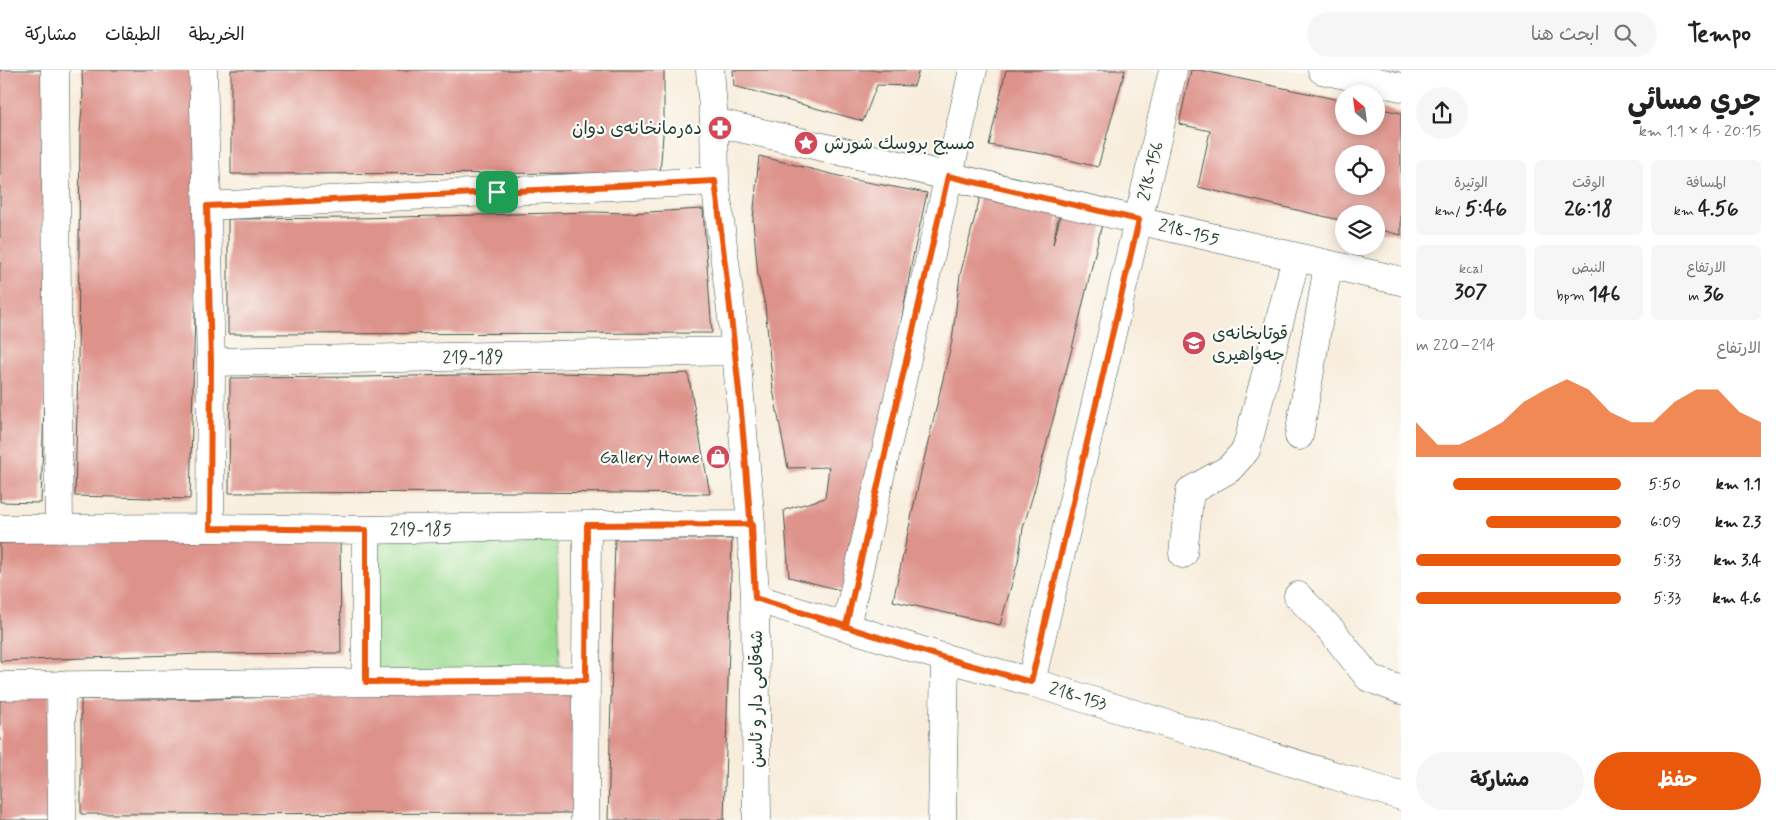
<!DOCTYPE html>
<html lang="ar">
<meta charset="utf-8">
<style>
body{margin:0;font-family:Mynerve,"Playpen Sans Arabic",sans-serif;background:#f6f6f6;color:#222;direction:rtl;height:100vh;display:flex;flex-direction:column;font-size:19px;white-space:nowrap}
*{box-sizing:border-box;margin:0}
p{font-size:16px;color:#767676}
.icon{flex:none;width:28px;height:28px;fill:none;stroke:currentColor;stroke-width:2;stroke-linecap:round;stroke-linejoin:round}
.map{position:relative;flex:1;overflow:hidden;direction:ltr}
.sheet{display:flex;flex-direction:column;background:#fff;width:375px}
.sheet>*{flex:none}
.needle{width:32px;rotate:331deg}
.buttons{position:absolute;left:1335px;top:15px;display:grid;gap:10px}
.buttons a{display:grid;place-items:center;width:50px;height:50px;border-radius:50%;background:#fff;box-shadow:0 2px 12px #0003;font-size:25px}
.pin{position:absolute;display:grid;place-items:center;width:42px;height:42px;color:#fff;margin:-21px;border-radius:10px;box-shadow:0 2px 8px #0006}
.round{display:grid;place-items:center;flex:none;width:52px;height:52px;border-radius:26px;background:#f6f6f6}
.overview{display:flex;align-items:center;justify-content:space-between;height:85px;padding:0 15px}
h1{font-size:28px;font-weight:700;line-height:38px}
.figures{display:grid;grid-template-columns:repeat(3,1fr);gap:8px;height:85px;padding:5px 15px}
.figures div{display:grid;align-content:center;border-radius:8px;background:#f6f6f6;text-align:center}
.figures b{font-size:21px;font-weight:700}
.figures small{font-size:14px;font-weight:400}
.figures p{font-size:14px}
.chart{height:140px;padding:10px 15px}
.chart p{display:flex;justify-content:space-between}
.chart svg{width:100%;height:90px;margin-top:5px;fill:#ea580c;opacity:.7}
.action{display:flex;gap:10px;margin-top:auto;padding:10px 15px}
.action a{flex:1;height:58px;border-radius:30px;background:#ea580c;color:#fff;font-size:20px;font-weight:700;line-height:58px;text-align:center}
.action a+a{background:#f6f6f6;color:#222}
ul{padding:0 15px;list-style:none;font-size:16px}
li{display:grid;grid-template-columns:80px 60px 1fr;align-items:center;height:38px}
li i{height:12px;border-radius:6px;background:#ea580c}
header{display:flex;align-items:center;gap:30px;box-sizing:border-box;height:70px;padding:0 25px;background:#fff;border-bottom:1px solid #e0e0e0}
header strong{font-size:24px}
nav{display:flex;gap:28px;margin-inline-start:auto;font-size:18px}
.search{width:350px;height:45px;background:#f6f6f6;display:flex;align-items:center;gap:12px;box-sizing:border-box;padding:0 18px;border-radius:28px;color:#767676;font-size:19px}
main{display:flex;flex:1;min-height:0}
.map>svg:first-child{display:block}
.green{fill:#9bdc92;stroke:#5d8c63}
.building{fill:#dd928a;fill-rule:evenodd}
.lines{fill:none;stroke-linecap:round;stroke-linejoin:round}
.minor-casing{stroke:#40574d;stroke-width:29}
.minor{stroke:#fff;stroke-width:28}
.route-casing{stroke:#fff;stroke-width:10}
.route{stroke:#ea580c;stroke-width:6}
.labels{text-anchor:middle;stroke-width:4.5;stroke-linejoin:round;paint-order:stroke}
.poi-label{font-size:18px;fill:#1f3d34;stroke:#fdfcf7;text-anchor:end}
.street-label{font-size:18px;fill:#1f3d34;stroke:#fdfcf7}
</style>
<header>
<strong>Tempo</strong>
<div class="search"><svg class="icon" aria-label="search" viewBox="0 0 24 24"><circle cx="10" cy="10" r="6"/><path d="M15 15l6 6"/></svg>ابحث هنا</div>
<nav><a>الخريطة</a><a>الطبقات</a><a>مشاركة</a></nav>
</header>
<main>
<section class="sheet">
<div class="overview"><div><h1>جري مسائي</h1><p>20:15 · 4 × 1.1 km</p></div><a class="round"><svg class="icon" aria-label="share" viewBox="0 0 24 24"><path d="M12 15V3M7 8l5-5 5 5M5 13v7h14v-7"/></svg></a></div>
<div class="figures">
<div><p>المسافة</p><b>4.56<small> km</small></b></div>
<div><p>الوقت</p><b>26:18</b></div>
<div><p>الوتيرة</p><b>5:46<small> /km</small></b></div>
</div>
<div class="figures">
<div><p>الارتفاع</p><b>36<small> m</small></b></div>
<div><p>النبض</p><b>146<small> bpm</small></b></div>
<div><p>kcal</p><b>307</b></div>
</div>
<div class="chart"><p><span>الارتفاع</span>214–220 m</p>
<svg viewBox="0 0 160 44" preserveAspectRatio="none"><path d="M0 44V27L10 38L20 38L30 33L40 27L50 17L60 11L70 6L80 11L90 22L100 27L110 27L120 17L130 11L140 11L150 22L160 27V44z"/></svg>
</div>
<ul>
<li><b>1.1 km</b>5:50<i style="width:82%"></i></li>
<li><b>2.3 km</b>6:09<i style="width:66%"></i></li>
<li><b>3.4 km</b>5:33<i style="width:100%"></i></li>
<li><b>4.6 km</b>5:33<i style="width:100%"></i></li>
</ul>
<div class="action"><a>حفظ</a><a>مشاركة</a></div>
</section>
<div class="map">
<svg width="1401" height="750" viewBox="0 0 1401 750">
<rect width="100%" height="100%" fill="#fdfcf7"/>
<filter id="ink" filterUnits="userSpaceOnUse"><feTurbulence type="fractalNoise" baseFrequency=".02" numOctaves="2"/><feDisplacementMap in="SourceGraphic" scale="10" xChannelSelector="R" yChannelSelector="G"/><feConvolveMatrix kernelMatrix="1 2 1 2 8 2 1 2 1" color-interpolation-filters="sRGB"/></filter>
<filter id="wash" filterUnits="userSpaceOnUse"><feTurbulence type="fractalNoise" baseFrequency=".0096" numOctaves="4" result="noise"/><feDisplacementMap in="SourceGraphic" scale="20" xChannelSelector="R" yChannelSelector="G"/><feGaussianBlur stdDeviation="1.12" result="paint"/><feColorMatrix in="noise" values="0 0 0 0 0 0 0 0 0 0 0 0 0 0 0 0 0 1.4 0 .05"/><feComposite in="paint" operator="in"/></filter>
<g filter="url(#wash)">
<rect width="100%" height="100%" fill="#f8eddc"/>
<path class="green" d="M 557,466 L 560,597 L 376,602 L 373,471 Z"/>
<g id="blocks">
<path class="building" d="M 0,0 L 54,0 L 41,433 L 0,432 Z
M 82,0 L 195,0 L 198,133 L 190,429 L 75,426 L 78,294 L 80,62 L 83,26 Z
M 231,0 L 664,0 L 664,52 L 660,103 L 231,104 Z
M 733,0 L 919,0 L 914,16 L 877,15 L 863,51 L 734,16 Z
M 1006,0 L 1125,0 L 1098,97 L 1044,84 L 989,75 Z
M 1191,0 L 1199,0 L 1344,31 L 1344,56 L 1376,56 L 1376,38 L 1401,43 L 1401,165 L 1376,159 L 1376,144 L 1344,144 L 1344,151 L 1198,117 L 1210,61 L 1179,54 ZM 1344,84 L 1376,84 L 1376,116 L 1344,116 Z
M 759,86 L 855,110 L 927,123 L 912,191 L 894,292 L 848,522 L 789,507 L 784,440 L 825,428 L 829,397 L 788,398 L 773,320 L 765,235 L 758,205 L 753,150 Z
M 980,127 L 1059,144 L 1053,174 L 1061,144 L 1102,154 L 1075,267 L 1033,425 L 1023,458 L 1018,492 L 1000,555 L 893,531 L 922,398 L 952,271 L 960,205 Z
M 703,139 L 712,263 L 228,264 L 228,149 L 360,148 L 593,142 L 629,143 Z
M 559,303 L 636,305 L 688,303 L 710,424 L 526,422 L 229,423 L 230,308 L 362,307 Z
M 340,463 L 341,583 L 202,584 L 0,591 L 0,473 Z
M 615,469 L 732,469 L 724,750 L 608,750 Z
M 573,618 L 573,743 L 81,744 L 81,629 L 213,629 Z
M 49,622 L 51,750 L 0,750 L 0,623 Z"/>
</g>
</g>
<g filter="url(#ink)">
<use href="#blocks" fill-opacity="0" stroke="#40574d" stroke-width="1"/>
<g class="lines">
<g class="minor-casing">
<path id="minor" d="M 55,0 L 59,459
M 203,0 L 211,292 L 210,458
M 710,0 L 714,52 L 715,111 L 736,281 L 751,454 L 755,528 L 757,750
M 1322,0 L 1401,17
M 714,52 L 1401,211
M 207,136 L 715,111
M 211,292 L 736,281
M 1299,366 L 1328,195
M 0,459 L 210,458 L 366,460 L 587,455 L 751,454
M 366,460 L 366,612
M 1183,484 L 1190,421 L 1229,399 L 1246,380 L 1296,188
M 1298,526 L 1331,560 L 1369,608 L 1401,620
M 755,528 L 945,588 L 1031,612 L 1401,726
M 846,556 L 973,0
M 1031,612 L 1173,0
M 61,615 L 62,750
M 0,616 L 586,610
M 585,750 L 587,455
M 942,750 L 945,588"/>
</g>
<use href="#minor" class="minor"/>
</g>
</g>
<g class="lines" filter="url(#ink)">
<g class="route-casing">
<path id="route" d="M 497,122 L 207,136 L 211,292 L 210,458 L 366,460 L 366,612 L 586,610 L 587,455 L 752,454 L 755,528 L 945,588 L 1031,612 L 1139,150 L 948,106 L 846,556 L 755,528 C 748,388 732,250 715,111 L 497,122"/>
</g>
<use href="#route" class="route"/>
</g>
<defs>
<g id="pharmacy-disc" transform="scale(1.25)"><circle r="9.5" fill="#d1495b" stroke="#fdfcf7"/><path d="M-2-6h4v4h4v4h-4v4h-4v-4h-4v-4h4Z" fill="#fff"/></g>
<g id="sight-disc" transform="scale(1.25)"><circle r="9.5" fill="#d1495b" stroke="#fdfcf7"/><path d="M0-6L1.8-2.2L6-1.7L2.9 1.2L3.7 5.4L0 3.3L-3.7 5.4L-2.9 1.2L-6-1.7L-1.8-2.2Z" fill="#fff"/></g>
<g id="school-disc" transform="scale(1.25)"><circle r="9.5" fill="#d1495b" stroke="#fdfcf7"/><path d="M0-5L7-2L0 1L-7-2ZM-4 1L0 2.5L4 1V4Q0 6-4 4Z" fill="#fff"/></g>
<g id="shop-disc" transform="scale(1.25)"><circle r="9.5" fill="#d1495b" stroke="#fdfcf7"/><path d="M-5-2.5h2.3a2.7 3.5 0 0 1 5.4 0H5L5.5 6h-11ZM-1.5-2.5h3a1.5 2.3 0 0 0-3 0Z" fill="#fff"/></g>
</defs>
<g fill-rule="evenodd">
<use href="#pharmacy-disc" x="720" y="58"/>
<use href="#sight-disc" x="806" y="73"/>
<use href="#school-disc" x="1194" y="273"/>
<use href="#shop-disc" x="718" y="387"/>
</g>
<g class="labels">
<g class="poi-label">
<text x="702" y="64">دەرمانخانەی دوان</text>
<text x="824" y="79" text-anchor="start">مسبح بروسك شورش</text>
<text x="1212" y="269" text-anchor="start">قوتابخانەی<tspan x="1212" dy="21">جەواهیری</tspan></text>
<text x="700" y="393">Gallery Home</text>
</g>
<g class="street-label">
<text transform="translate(1150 101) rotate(-77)" y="6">218-156</text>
<text transform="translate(1189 162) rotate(14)" y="6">218-155</text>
<text transform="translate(473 287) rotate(-1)" y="6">219-189</text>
<text transform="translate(421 459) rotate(-1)" y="6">219-185</text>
<text transform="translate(1078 626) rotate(17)" y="6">218-153</text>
<text transform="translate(756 629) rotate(-90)" y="6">شەقامی دار و ئاسن</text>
</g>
</g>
</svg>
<div class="buttons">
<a><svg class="needle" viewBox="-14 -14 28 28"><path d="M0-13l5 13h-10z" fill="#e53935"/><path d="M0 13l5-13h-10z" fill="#767676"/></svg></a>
<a><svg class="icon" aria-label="locate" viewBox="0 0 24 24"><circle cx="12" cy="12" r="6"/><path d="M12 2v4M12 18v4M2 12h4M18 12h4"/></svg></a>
<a><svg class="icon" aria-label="layers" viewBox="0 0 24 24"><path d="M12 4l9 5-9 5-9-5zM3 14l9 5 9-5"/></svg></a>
</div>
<div class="pin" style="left:497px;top:122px;background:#1e9e55"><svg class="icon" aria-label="arrive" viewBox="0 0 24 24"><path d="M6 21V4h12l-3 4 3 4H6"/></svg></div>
</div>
</main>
